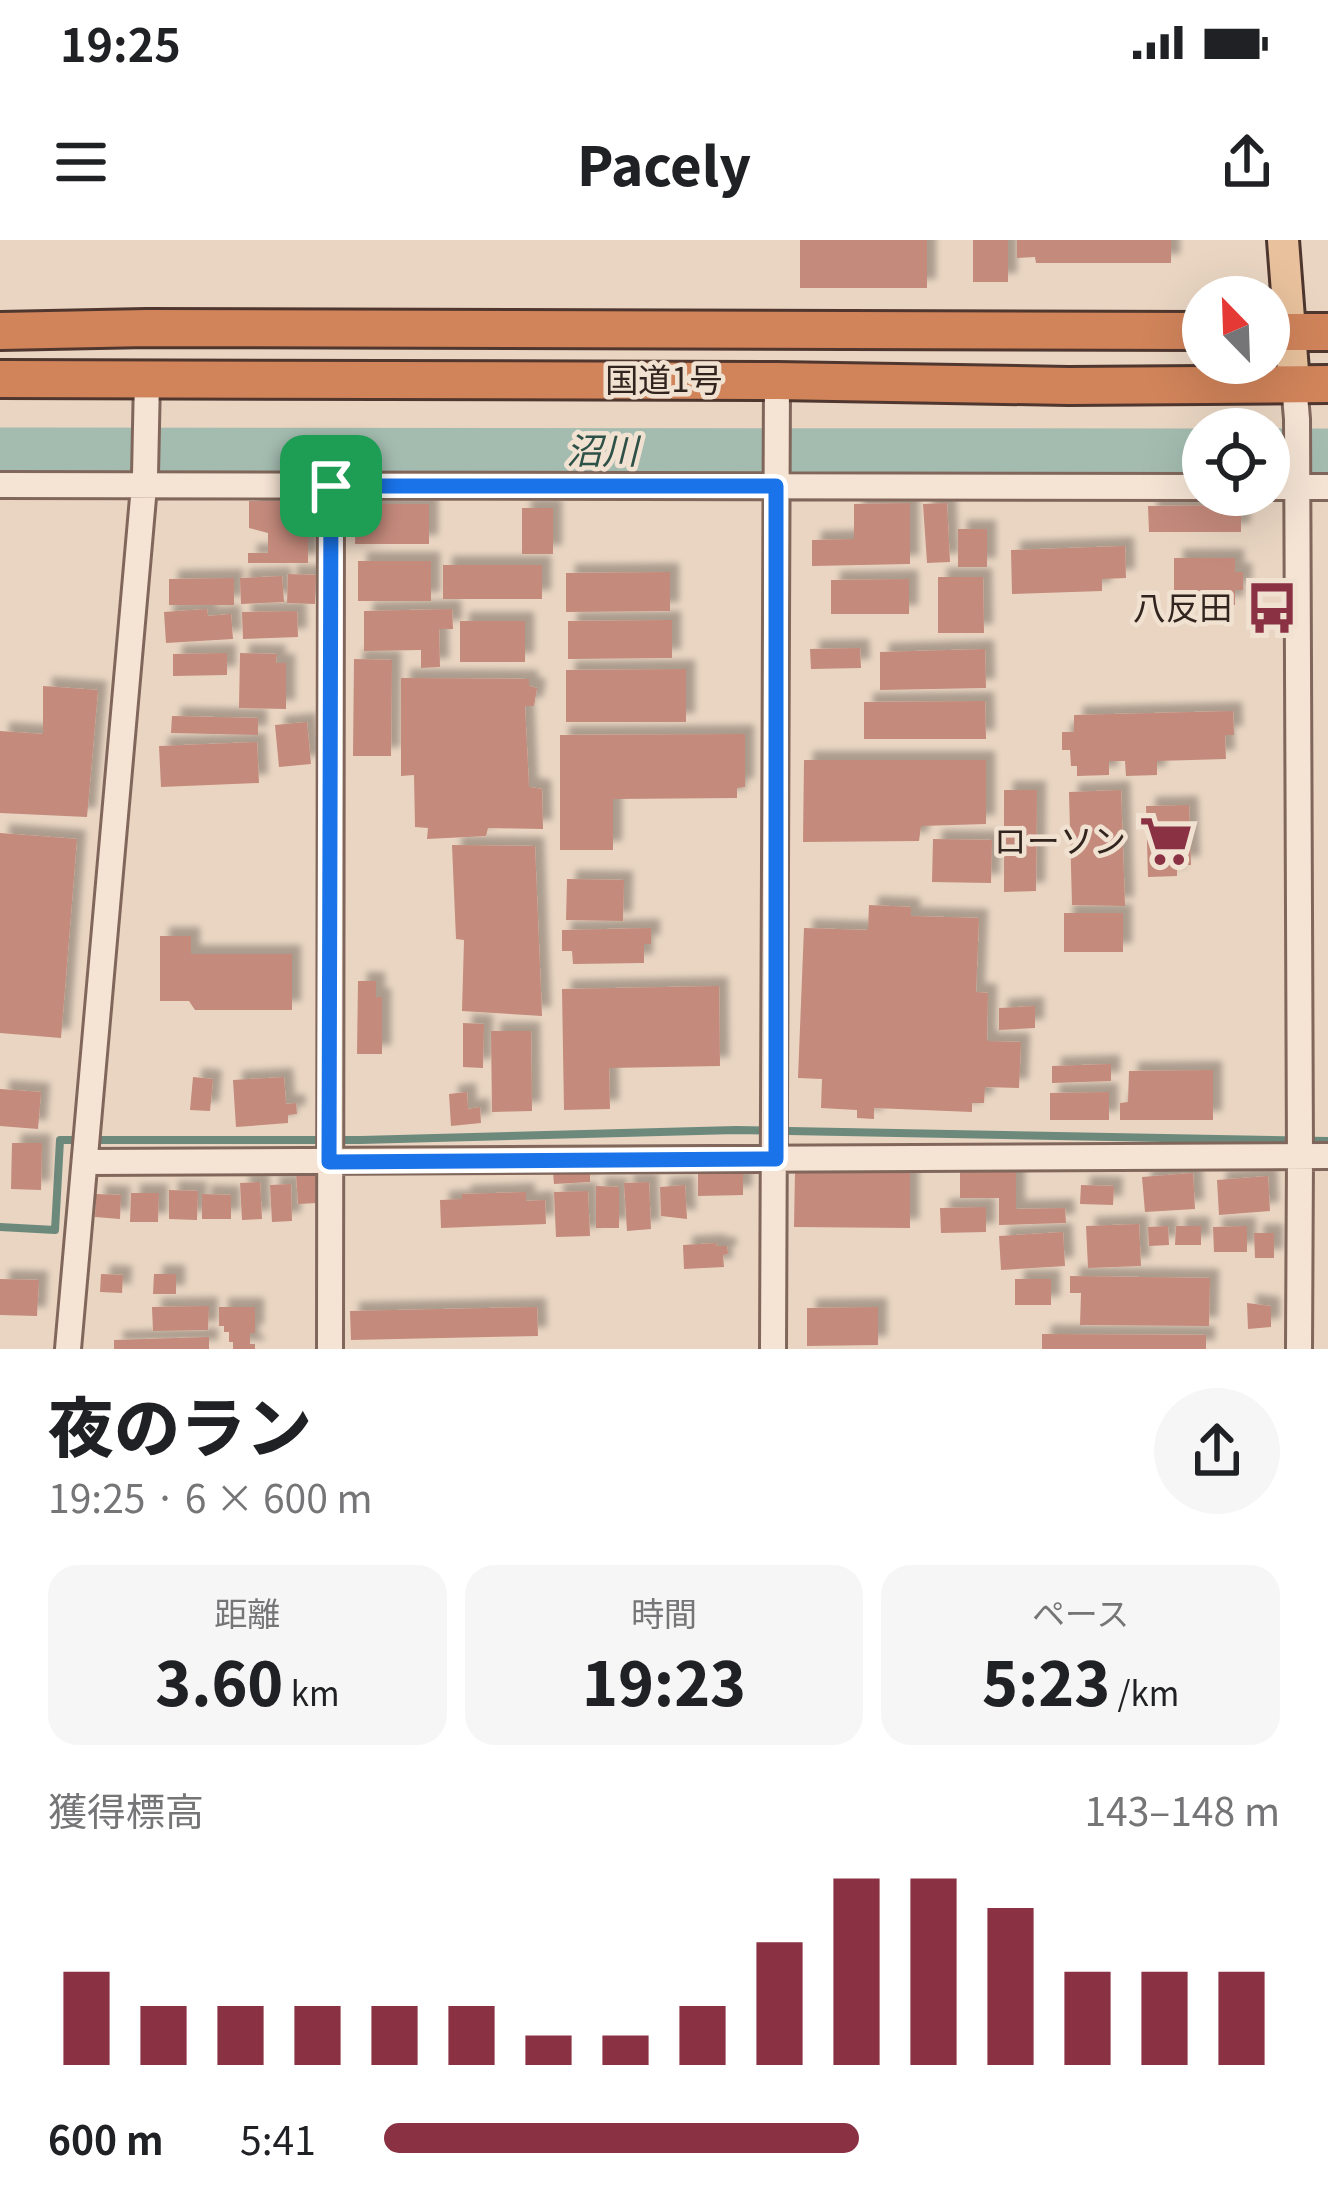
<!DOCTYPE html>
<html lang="ja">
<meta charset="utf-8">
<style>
body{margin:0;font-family:Georgia,"Noto Sans JP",serif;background:#f6f6f6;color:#202124;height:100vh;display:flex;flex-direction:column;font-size:45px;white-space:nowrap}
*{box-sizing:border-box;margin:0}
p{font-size:39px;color:#757577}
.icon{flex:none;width:66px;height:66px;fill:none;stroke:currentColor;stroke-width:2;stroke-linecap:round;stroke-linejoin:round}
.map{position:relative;height:1109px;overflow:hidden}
.side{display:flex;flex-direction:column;background:#fff;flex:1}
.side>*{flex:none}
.needle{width:78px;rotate:337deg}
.fabs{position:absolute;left:1182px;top:36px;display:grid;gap:24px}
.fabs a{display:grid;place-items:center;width:108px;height:108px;border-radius:50%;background:#fff;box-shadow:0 12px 48px #0002;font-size:60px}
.pin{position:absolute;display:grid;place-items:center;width:102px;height:102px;color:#fff;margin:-51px;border-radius:24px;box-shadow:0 6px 18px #0006}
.round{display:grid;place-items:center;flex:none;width:126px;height:126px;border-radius:63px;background:#f6f6f6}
.head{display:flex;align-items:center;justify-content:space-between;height:204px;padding:0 48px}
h1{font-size:66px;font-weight:800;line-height:90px}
.metrics{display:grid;grid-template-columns:repeat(3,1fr);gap:18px;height:204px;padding:12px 48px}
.metrics div{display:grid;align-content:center;border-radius:30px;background:#f6f6f6;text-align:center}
.metrics b{font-size:60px;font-weight:800}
.metrics small{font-size:33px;font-weight:400}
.metrics p{font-size:33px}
.chart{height:336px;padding:24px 48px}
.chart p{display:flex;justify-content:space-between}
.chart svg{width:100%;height:216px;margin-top:12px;stroke:#8a3144;stroke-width:6}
ul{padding:0 48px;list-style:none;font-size:39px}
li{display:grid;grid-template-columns:192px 144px 1fr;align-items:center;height:90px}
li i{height:30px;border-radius:15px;background:#8a3144}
.status{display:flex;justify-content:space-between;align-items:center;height:84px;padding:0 60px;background:#fff;direction:ltr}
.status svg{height:33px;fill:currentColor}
header{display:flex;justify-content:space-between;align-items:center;height:156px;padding:0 48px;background:#fff;font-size:54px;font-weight:800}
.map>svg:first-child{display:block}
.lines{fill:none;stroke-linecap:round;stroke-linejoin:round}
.stream{stroke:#6c897c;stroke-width:8}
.river{stroke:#a4bcb0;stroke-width:45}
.building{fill:#c48a7c;filter:url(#shadow)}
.minor-casing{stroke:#81675b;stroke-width:30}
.major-casing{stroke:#4f372f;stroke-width:36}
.highway-casing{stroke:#4f372f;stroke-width:42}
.minor{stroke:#f5e4d4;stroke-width:24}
.major{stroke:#e9c29d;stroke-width:30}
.highway{stroke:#d1845a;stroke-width:36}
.route-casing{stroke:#fff;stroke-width:24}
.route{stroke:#1a73e8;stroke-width:15}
.labels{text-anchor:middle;stroke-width:9;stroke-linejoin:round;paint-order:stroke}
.street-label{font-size:33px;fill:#32241e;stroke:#f1e1d1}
.poi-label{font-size:33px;fill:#32241e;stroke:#f1e1d1;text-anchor:end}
.water-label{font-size:36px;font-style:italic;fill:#2e5147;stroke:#f1e1d1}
</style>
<div class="status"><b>19:25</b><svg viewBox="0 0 49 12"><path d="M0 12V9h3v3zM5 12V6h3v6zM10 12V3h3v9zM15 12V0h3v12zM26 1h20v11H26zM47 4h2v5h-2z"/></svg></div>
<header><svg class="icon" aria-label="menu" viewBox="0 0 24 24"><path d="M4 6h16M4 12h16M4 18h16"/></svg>Pacely<svg class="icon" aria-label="share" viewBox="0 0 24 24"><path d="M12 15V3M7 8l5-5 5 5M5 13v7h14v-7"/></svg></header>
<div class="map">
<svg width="1328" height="1109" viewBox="0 0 1328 1109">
<defs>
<filter id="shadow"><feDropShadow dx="9" dy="-9" stdDeviation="3" flood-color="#0004"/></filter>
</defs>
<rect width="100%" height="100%" fill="#e9d5c2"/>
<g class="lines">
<path class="stream" d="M 0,987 L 55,990 L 60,900 L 361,900 L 736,890 L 1328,901"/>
<path class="river" d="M 0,210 L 1203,211
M 1269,211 L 1328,211"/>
</g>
<path class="building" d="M 800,0 L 927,0 L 927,48 L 800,48 Z
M 973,0 L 1008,0 L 1008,42 L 973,42 Z
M 1017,0 L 1171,0 L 1171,23 L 1036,23 L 1035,17 L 1017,18 Z
M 249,261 L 308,261 L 308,323 L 248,323 L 248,313 L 268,313 L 268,293 L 249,288 Z
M 910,263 L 910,324 L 812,326 L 812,300 L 854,299 L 854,264 Z
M 947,263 L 950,322 L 927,323 L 923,264 Z
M 356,264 L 429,264 L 429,304 L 355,304 Z
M 1241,265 L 1241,292 L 1149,292 L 1148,266 Z
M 522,268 L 553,268 L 553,314 L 522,314 Z
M 958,289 L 987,289 L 987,327 L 958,327 Z
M 1125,306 L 1126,338 L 1102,339 L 1102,351 L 1012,354 L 1011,310 Z
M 1174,318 L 1235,318 L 1235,332 L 1243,332 L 1243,350 L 1235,350 L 1235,365 L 1174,365 Z
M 358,321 L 431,321 L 431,361 L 358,361 Z
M 443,325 L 542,325 L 542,359 L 443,359 Z
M 670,332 L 670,371 L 566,372 L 566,333 Z
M 288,334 L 316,335 L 315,364 L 287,363 Z
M 282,336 L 284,362 L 241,364 L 240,338 Z
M 938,337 L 983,337 L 984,393 L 938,393 Z
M 234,338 L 234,365 L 169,365 L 169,339 Z
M 909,339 L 909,374 L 831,374 L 831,340 Z
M 207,369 L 208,376 L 231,374 L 233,399 L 166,403 L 164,372 Z
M 452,369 L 453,389 L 439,389 L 440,427 L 421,428 L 421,410 L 364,411 L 364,371 Z
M 297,371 L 298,397 L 243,399 L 242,372 Z
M 672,380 L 672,418 L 568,419 L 568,381 Z
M 460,381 L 525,381 L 525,422 L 460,422 Z
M 860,408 L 861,428 L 811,429 L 810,409 Z
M 985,409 L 986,448 L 880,450 L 880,412 Z
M 227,413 L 227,435 L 173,436 L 173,414 Z
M 240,413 L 277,414 L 276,423 L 286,423 L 286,469 L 239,468 Z
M 354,419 L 392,420 L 391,516 L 353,516 Z
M 686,429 L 686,482 L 566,482 L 566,430 Z
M 401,438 L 529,439 L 529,446 L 537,448 L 534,466 L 525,466 L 529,547 L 542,549 L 543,589 L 488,588 L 486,596 L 427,599 L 428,588 L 415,587 L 414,535 L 401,536 Z
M 43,446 L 98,450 L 87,577 L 0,573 L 0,491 L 43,494 Z
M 985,461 L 986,499 L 864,499 L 864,462 Z
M 1233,471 L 1234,495 L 1225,495 L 1226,519 L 1157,521 L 1157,535 L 1126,536 L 1125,521 L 1109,521 L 1109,535 L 1077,536 L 1077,526 L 1071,526 L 1070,510 L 1062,510 L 1062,492 L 1074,492 L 1074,475 Z
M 172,476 L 258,478 L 258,495 L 171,493 Z
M 307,482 L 311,524 L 279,527 L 275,485 Z
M 745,494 L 745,547 L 737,548 L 737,558 L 613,559 L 613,610 L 560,610 L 560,495 Z
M 257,502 L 259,543 L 161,547 L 159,506 Z
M 804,520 L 986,520 L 986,584 L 921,586 L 919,601 L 803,602 Z
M 1004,550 L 1037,550 L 1036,651 L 1004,652 Z
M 1121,550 L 1125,666 L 1072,665 L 1069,552 Z
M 1189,565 L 1191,625 L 1177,625 L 1177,636 L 1148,637 L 1146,566 Z
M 0,593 L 77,599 L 61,798 L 0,793 Z
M 933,599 L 992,600 L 991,643 L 932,642 Z
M 452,605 L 535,606 L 542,776 L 462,771 L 464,700 L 456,699 Z
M 567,639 L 624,640 L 623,681 L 566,680 Z
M 869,665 L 911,667 L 911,676 L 979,678 L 976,752 L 988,753 L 987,801 L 1021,802 L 1019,848 L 985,847 L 984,863 L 972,863 L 972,872 L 874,868 L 874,879 L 857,878 L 857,870 L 821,868 L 822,839 L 798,838 L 804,688 L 868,690 Z
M 1064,673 L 1123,673 L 1123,712 L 1064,712 Z
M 651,688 L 651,704 L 644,704 L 644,723 L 573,724 L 572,711 L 562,711 L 562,690 Z
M 160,696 L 191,696 L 191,714 L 292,714 L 292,770 L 195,770 L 189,761 L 160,761 Z
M 358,741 L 376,741 L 376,757 L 382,757 L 382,814 L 357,814 Z
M 719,746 L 720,826 L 609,828 L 610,869 L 564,870 L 562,749 Z
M 1035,766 L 1035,788 L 999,790 L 999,768 Z
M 463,783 L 484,784 L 483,828 L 463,827 Z
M 491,791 L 531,791 L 532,871 L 492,872 Z
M 1111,824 L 1111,841 L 1052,843 L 1052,826 Z
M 1213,830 L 1213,880 L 1120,880 L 1120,863 L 1128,862 L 1129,831 Z
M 193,837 L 213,839 L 210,871 L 190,870 Z
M 284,837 L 286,864 L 296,863 L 297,874 L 288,875 L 288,883 L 236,887 L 233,840 Z
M 0,849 L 41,852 L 38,889 L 0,886 Z
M 467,852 L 468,869 L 480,867 L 481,883 L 451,886 L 449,854 Z
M 1109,852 L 1109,880 L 1050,880 L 1050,853 Z
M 12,903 L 42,903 L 41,950 L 11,949 Z
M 1016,924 L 1016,969 L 1065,968 L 1066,983 L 999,985 L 999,958 L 960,958 L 960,925 Z
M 590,930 L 590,942 L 554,944 L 553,932 Z
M 316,931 L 317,963 L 298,964 L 296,932 Z
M 698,931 L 743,931 L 743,955 L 698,956 Z
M 795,931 L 910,933 L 910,988 L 794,987 Z
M 1193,933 L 1195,969 L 1145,972 L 1142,937 Z
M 1268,936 L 1270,971 L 1219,975 L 1217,940 Z
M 260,942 L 262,979 L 242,980 L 240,943 Z
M 649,942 L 651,989 L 627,991 L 624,943 Z
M 291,944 L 292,981 L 272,982 L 270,945 Z
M 685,945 L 687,979 L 661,976 L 660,947 Z
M 1081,945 L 1114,946 L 1113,965 L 1080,964 Z
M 596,946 L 619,947 L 619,988 L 596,988 Z
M 169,950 L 198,951 L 197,980 L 169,979 Z
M 588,951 L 590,996 L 556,997 L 554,952 Z
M 526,952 L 526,961 L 545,960 L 546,984 L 441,988 L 440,960 L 462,959 L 462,954 Z
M 131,953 L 159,953 L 158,982 L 130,982 Z
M 96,954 L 121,955 L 120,979 L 95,977 Z
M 202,954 L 231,955 L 231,979 L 202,979 Z
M 986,967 L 986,992 L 941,993 L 940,968 Z
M 1139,984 L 1141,1026 L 1088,1028 L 1086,986 Z
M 1168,986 L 1169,1005 L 1149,1006 L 1148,987 Z
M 1176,986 L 1201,986 L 1201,1005 L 1175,1005 Z
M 1247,986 L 1247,1012 L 1214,1012 L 1213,987 Z
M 1063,992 L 1065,1026 L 1001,1030 L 999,996 Z
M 1254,993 L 1274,993 L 1274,1018 L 1255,1018 Z
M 717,1003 L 716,1006 L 727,1006 L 728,1014 L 723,1015 L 724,1027 L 684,1029 L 683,1005 Z
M 101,1034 L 123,1035 L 122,1053 L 100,1052 Z
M 154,1034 L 176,1034 L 176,1054 L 153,1054 Z
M 1070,1036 L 1210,1038 L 1209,1086 L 1080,1085 L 1081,1053 L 1070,1053 Z
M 0,1039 L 39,1040 L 37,1076 L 0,1075 Z
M 1015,1039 L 1051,1039 L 1051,1065 L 1015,1065 Z
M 1247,1063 L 1271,1066 L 1271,1087 L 1248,1089 Z
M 209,1066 L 208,1090 L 153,1091 L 152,1067 Z
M 219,1067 L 255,1067 L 255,1093 L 250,1093 L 250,1104 L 255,1104 L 255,1109 L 233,1109 L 233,1102 L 229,1102 L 229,1092 L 224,1092 L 224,1086 L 219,1086 Z
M 537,1067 L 538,1096 L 351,1100 L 350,1071 Z
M 878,1067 L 878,1105 L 807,1106 L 807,1068 Z
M 1042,1094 L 1206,1095 L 1206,1109 L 1042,1109 Z
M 209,1097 L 209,1109 L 114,1109 L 114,1100 Z"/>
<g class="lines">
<g class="minor-casing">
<path id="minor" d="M 1294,144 L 1297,179 L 1300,916 L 1299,1109
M 0,245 L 1203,247
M 1269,247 L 1328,247
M 85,922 L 1328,916
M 68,1109 L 145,235 L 147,139
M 330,1109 L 331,246
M 773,1109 L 777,141"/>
</g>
<g class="major-casing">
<path id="major" d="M 1283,0 L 1294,144"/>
</g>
<g class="highway-casing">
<path id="highway" d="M 0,91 L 147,88 L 1203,91
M 1269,92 L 1328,92
M 0,139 L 777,141 L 1069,146 L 1328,144"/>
</g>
<use href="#minor" class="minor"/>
<use href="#major" class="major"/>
<use href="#highway" class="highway"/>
</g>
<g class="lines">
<g class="route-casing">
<path id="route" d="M 331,246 L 776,246 L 776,919 L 329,922 Z"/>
</g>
<use href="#route" class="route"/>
</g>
<defs>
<g id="bus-bare" transform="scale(4.14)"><path d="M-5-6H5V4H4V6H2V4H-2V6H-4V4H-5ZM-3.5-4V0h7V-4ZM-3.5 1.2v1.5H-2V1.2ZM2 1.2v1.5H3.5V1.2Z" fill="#8a3144" stroke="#f1e1d1" stroke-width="2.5" paint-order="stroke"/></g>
<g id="supermarket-bare" transform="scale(4.14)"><path d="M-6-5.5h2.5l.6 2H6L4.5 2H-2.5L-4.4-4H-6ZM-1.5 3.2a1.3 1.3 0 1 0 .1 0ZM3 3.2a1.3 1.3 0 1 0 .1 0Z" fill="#8a3144" stroke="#f1e1d1" stroke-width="2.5" paint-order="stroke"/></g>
</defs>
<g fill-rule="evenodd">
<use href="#bus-bare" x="1272" y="368"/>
<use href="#supermarket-bare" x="1166" y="601"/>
</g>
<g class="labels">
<g class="street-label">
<text x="664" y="152">国道1号</text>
</g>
<g class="poi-label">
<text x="1232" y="380">八反田</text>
<text x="1126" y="613">ローソン</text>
</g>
<g class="water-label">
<text x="602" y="224">沼川</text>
</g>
</g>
</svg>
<div class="fabs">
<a><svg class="needle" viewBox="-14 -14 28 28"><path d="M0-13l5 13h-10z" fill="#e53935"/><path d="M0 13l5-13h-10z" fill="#757577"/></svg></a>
<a><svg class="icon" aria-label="locate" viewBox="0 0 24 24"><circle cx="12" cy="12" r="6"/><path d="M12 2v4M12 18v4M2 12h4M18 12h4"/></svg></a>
</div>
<div class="pin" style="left:331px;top:246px;background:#1e9e55"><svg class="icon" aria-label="arrive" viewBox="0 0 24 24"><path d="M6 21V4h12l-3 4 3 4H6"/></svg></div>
</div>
<section class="side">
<div class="head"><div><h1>夜のラン</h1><p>19:25 · 6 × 600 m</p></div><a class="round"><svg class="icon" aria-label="share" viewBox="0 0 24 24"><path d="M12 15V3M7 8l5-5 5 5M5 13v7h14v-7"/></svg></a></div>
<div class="metrics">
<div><p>距離</p><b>3.60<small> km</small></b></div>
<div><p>時間</p><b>19:23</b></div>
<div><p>ペース</p><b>5:23<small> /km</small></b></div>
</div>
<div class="chart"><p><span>獲得標高</span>143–148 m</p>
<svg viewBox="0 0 160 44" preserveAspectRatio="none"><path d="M5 44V25M15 44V32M25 44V32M35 44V32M45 44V32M55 44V32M65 44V38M75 44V38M85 44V32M95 44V19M105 44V6M115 44V6M125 44V12M135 44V25M145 44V25M155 44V25"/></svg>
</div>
<ul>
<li><b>600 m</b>5:41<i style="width:53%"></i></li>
</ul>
</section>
